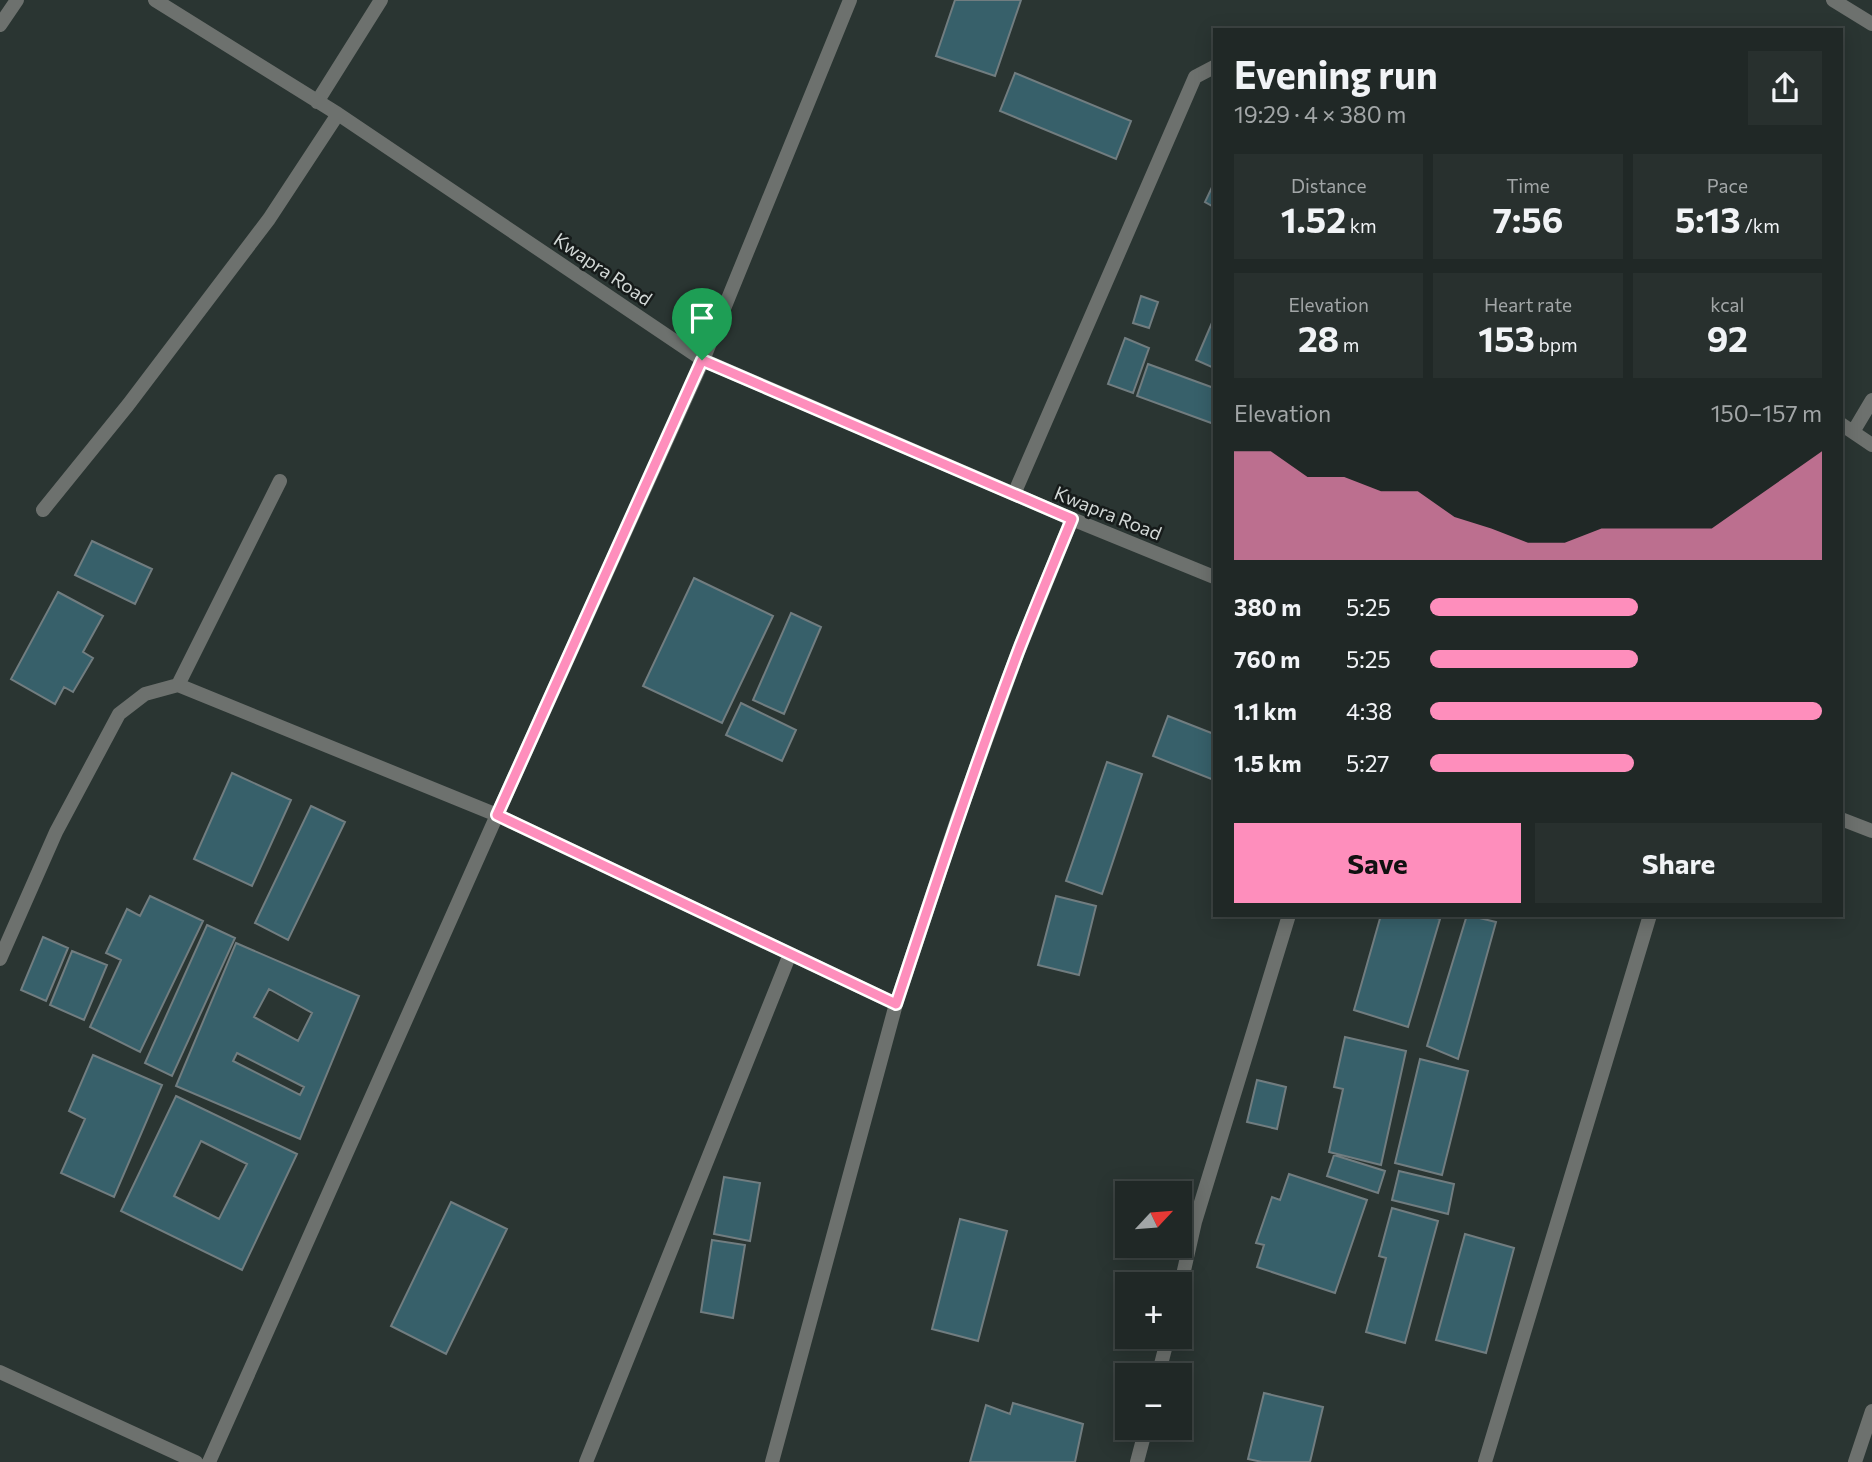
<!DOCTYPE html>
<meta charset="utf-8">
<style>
body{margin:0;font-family:Commissioner,sans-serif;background:#28302e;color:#f1f3f6;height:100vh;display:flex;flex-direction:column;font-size:26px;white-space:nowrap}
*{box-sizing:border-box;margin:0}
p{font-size:23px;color:#a2a6a7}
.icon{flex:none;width:38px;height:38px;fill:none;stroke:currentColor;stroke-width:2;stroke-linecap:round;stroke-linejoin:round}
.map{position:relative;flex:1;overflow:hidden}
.details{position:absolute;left:1213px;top:28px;width:630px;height:889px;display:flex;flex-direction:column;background:#202826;border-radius:0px;box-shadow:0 4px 18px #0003,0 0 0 2px #3d4443}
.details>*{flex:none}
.needle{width:46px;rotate:64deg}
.fabs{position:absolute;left:1115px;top:1181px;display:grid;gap:14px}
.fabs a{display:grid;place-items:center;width:77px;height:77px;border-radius:0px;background:#202826;box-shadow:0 4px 18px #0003,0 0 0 2px #3d4443;font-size:35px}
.pin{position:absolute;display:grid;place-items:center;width:60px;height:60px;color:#fff;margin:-72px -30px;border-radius:50% 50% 50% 0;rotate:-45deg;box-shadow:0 0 7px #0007}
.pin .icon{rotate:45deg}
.round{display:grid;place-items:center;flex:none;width:74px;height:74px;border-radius:0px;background:#28302e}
.headline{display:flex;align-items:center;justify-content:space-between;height:119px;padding:0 21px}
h1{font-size:38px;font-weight:700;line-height:52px}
.figures{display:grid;grid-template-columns:repeat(3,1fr);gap:10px;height:119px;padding:7px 21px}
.figures div{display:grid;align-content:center;border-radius:0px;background:#28302e;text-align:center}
.figures b{font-size:35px;font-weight:700}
.figures small{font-size:19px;font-weight:400}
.figures p{font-size:19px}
.chart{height:196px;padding:14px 21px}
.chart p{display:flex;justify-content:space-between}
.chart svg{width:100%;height:126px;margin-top:7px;fill:#fe8ebc;opacity:.7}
.primary-button{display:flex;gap:14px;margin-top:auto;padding:14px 21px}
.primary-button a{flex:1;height:80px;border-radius:0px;background:#fe8ebc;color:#111;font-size:28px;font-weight:700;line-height:80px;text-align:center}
.primary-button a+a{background:#28302e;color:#f1f3f6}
ul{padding:0 21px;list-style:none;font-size:23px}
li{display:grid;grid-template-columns:112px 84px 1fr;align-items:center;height:52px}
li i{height:18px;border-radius:9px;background:#fe8ebc}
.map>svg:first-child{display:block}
.building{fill:#37606a;stroke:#717d80;stroke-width:2;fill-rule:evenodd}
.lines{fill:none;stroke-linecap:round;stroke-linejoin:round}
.street{stroke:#6d716e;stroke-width:14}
.route-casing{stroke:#fff;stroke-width:14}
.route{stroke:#fe8ebc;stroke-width:9}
.labels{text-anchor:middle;stroke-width:5;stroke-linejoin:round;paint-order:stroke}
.street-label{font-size:19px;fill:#d2d8d6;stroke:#161b1a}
</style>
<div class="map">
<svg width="1872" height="1462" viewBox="0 0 1872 1462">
<rect width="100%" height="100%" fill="#2a3532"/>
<path class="building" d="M 955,0 L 1021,0 L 995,76 L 936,56 Z
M 1015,73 L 1131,121 L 1116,159 L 1000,111 Z
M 1214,183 L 1214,207 L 1205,202 Z
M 1141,296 L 1158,302 L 1149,328 L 1133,323 Z
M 1214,318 L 1214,368 L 1196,360 Z
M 1125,338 L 1149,348 L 1133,393 L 1108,384 Z
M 1148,364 L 1214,388 L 1214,424 L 1137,396 Z
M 92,541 L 152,569 L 135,604 L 75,575 Z
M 694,578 L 773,616 L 722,723 L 643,686 Z
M 58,592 L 103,616 L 83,652 L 93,658 L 73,692 L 64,687 L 55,704 L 11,679 Z
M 791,613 L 821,627 L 784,714 L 753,700 Z
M 741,703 L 796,730 L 782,761 L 726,735 Z
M 1168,716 L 1214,734 L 1214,780 L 1153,756 Z
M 1107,762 L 1142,774 L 1102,894 L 1066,881 Z
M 232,773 L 291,800 L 252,886 L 194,859 Z
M 311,806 L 345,822 L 288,940 L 255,923 Z
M 150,896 L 203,921 L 140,1052 L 90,1027 L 121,960 L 106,953 L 127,909 L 140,916 Z
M 1056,896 L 1096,906 L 1079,975 L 1038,965 Z
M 1381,915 L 1429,915 L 1440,919 L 1408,1027 L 1354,1010 Z
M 1467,915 L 1496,922 L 1458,1059 L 1427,1046 Z
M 207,925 L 235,938 L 172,1076 L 145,1063 Z
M 43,937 L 68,948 L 46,1001 L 21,990 Z
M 236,943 L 359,996 L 300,1139 L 176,1086 ZM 269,989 L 312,1013 L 298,1041 L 254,1017 ZM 237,1053 L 304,1087 L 300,1095 L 233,1061 Z
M 72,951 L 107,965 L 84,1020 L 50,1005 Z
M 1345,1037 L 1406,1051 L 1381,1165 L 1329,1152 L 1343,1089 L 1334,1087 Z
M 93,1055 L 162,1085 L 114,1197 L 61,1173 L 85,1119 L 69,1111 Z
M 1420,1059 L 1468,1071 L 1442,1175 L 1395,1163 Z
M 1257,1080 L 1286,1087 L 1277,1129 L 1247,1122 Z
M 176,1096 L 297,1154 L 242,1270 L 121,1211 ZM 201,1141 L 247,1164 L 219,1219 L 174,1196 Z
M 1334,1155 L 1385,1171 L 1378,1193 L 1327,1176 Z
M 1399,1171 L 1454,1184 L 1448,1214 L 1392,1200 Z
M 1289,1174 L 1367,1200 L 1335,1293 L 1257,1267 L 1264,1245 L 1256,1243 L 1272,1197 L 1280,1200 Z
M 724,1177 L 760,1183 L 750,1241 L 714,1234 Z
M 451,1202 L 507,1229 L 446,1354 L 391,1326 Z
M 1392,1208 L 1438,1221 L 1405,1343 L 1366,1332 L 1386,1258 L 1379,1256 Z
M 960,1219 L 1007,1231 L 978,1341 L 932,1329 Z
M 1465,1234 L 1514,1248 L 1486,1353 L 1436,1340 Z
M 712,1240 L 745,1245 L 733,1318 L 701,1312 Z
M 1264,1393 L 1323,1407 L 1310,1462 L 1262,1462 L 1248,1459 Z
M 1013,1403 L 1083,1424 L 1075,1462 L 970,1462 L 986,1405 L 1010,1414 Z"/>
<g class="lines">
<path class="street" d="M 155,0 L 338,114 L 703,360 L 1072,519 L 1214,577
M 1833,0 L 1872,24
M 0,25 L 17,0
M 317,102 L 381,0
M 1841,424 L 1872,445
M 1853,432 L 1872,400
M 1014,494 L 1195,77 L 1214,67
M 43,510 L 128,405 L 269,219 L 338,114
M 178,685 L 280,481
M 1841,819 L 1872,831
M 0,959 L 56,832 L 119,714 L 145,694 L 178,685 L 497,815 L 896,1004
M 1180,1288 L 1195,1222 L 1289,915
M 0,1372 L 196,1462
M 1158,1376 L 1168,1337
M 209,1462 L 497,815 L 703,360 L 850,0
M 586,1462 L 790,954
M 772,1462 L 896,1004 L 957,820 L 1018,652 L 1072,519
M 1137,1462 L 1146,1428
M 1485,1462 L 1650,915
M 1855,1462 L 1872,1411"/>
</g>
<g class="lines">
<g class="route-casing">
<path id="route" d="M 702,360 L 1072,519 C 1054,563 1035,608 1018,652 C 974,768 935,886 896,1004 L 497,815 Z"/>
</g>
<use href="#route" class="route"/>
</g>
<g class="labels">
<g class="street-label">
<text transform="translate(603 269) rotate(34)" y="7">Kwapra Road</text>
<text transform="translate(1108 513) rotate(22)" y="7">Kwapra Road</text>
</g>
</g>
</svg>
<div class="fabs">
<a><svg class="needle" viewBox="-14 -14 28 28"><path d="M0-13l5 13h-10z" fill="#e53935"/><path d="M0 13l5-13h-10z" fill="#a2a6a7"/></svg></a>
<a>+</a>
<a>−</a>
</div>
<div class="pin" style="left:702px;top:360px;background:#1e9e55"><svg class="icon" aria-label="arrive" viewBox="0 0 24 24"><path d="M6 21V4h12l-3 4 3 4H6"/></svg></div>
<section class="details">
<div class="headline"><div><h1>Evening run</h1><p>19:29 · 4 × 380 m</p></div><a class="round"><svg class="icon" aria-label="share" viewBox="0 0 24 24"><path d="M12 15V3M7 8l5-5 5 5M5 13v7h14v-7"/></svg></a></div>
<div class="figures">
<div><p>Distance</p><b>1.52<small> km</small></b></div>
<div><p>Time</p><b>7:56</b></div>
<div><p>Pace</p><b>5:13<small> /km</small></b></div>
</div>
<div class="figures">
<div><p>Elevation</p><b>28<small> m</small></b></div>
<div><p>Heart rate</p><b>153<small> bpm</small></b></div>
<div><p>kcal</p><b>92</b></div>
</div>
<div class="chart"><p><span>Elevation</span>150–157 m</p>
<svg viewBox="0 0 160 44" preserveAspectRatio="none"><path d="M0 44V6L10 6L20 15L30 15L40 20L50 20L60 29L70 33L80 38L90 38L100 33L110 33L120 33L130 33L140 24L150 15L160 6V44z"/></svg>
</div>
<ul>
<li><b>380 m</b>5:25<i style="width:53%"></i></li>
<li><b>760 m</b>5:25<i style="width:53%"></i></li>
<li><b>1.1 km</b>4:38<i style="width:100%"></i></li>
<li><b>1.5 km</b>5:27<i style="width:52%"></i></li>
</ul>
<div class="primary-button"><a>Save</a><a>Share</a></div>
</section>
</div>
